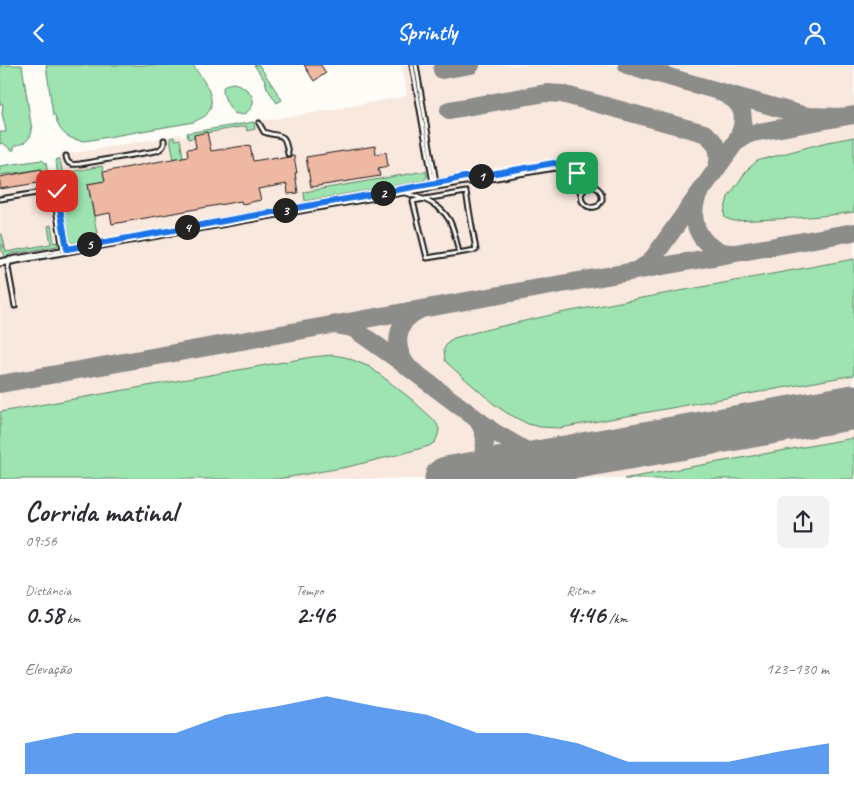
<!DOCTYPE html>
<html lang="pt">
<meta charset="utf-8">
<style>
body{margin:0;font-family:Caveat,sans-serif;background:#f2f2f3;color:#2b2b33;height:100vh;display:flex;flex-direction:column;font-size:19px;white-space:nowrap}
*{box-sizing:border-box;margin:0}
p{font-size:16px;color:#7c7c81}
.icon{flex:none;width:28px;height:28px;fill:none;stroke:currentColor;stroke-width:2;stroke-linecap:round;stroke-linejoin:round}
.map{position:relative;height:414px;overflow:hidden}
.sheet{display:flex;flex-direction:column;background:#fff;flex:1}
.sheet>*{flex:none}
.pin{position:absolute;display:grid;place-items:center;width:42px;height:42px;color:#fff;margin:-21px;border-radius:10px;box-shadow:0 2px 8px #0006}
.km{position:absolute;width:25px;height:25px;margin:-12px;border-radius:50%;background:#222;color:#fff;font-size:14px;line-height:25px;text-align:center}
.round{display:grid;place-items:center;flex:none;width:52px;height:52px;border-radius:8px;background:#f2f2f3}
.headline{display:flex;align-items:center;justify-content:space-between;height:85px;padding:0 25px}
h1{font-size:28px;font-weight:700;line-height:38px}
.metrics{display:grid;grid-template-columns:repeat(3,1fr);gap:8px;height:85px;padding:5px 25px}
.metrics div{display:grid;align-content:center}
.metrics b{font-size:25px;font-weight:700}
.metrics small{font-size:14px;font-weight:400}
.metrics p{font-size:14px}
.chart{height:140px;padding:10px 25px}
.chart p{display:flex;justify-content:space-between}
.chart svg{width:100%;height:90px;margin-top:5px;fill:#1a73e8;opacity:.7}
header{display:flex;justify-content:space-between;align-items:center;height:65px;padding:0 25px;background:#1a73e8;color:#fff;font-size:22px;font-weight:700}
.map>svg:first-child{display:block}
.built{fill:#f8e8de}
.green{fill:#9de4b1;stroke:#5c8066}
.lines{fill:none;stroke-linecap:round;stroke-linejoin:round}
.taxiway{stroke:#8c8c8a;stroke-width:18}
.runway{stroke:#8c8c8a;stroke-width:45}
.building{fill:#eeb8a2;stroke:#1c1c1c}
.lane-casing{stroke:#1c1c1c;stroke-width:7}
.lane{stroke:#fdfcf7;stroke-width:3}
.route-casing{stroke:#fff;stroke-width:10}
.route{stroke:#1a73e8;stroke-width:6}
</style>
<header><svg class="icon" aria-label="back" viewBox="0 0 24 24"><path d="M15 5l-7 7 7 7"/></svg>Sprintly<svg class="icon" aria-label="person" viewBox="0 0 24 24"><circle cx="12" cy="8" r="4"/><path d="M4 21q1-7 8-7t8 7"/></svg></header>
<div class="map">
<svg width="854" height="414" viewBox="0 0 854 414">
<rect width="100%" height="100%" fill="#fdfcf7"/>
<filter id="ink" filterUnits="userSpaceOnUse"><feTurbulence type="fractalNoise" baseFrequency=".02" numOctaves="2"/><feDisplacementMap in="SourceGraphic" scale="10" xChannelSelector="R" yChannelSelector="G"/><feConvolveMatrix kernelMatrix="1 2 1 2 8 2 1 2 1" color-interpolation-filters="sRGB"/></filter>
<g filter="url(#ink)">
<path class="built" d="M 402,0 L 854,0 L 854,414 L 0,414 L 0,101 L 46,98 L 51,126 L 65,125 L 59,91 L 63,90 L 63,92 L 68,91 L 68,89 L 161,73 L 161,75 L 167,74 L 166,72 L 181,69 L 181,72 L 187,71 L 187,68 L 256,56 L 256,58 L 261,58 L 261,56 L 290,51 L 290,52 L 407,31 Z"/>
<path class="green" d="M 0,0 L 22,0 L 32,66 C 30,76 23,79 14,81 L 14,85 L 11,85 L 3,78 L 0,79 L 0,67 L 6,67 L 5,61 L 2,49 L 3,39 L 0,39 Z
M 46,0 L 193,0 C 202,14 221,35 205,51 C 202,53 197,55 194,57 L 85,76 C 67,75 59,67 55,50 L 53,50 Z
M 254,0 L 259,0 L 282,35 L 277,38 L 267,23 L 265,16 Z
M 233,18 C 251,22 263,40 242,50 L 234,48 C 228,40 223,33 223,23 L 225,20 Z
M 254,57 L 255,64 L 247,66 L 246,61 L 194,70 L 194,73 L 188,74 L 187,68 Z
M 174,72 L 175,75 L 180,74 L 183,92 L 174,94 L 170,73 Z
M 854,72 L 854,147 C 814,153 774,154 734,156 L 725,153 L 724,148 L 728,132 L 748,104 L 757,96 L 823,78 Z
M 57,94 L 60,94 L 62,106 L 64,108 L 102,101 L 105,116 L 88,119 L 98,174 L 73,178 L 70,176 L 60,120 L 64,119 L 63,112 L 58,112 L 56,96 Z
M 42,95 L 46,98 L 49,115 L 44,116 L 42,104 L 0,110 L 0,101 Z
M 426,106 L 427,112 L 423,116 L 305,136 L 304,127 Z
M 51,160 L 54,178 L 59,177 L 57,181 L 11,189 L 6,192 L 1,184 L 0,183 L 4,182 L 3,180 L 0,181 L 0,169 L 2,169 L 6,187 L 51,179 L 48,161 Z
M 854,194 L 854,310 L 560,363 L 540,362 L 528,359 L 507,348 L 495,340 L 448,299 L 445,295 L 444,284 L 449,276 L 454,273 L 480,266 L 560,248 Z
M 332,290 L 345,292 L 370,302 L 410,333 L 432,353 L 437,359 L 439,364 L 438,370 L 435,377 L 429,381 L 401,389 L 347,402 L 278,414 L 0,414 L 0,347 L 312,292 Z
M 854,373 L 854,414 L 624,414 L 628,413 Z"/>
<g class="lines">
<path class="taxiway" d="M 627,0 L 799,49 L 809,51 L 841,52
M 442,5 L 471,0
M 449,45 L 546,28 L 562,29 L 704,68 C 717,76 722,89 716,104
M 735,78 L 744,71 L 753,68 L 854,50
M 697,133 C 688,158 702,187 732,188
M 637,205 L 648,199 L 653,193 L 735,78 C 748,55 746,37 720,27
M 420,245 C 395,255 392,283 409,303 L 494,367 L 532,389 L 542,392 L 558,394
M 336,260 L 348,262 L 354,264 L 405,300
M 0,319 L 854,167
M 464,411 C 479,409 494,405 508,414
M 453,413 C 458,411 464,410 469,407 C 486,395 490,373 478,356
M 530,414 C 537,403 545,398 558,394"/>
<path class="runway" d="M 447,414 L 854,342"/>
</g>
<path class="building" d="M 304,0 L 321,0 L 326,8 L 314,16 Z
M 207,67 L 211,86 L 250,80 L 253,96 L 277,92 L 277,94 L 294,91 L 297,108 L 295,108 L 298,128 L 288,129 L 287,119 L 258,124 L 261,135 L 242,139 L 241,136 L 112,159 L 110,148 L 94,151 L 88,119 L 105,116 L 103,107 L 188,91 L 187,84 L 196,83 L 194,70 Z
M 375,81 L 376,89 L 386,87 L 388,101 L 378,103 L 380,111 L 311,122 L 306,92 Z
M 41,104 L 44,117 L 0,124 L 0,112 Z
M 63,112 L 64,119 L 51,122 L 50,114 Z"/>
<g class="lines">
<g class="lane-casing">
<path id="lane" d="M 412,0 L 433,118
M 416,0 L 436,117
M 259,58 L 264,67 C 282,74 284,64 288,89
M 66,91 C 67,100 72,100 80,99 L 156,86 C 162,84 165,81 164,75
M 53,126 L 63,184
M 57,126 L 67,183
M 466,127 L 476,185 L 427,193 L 413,136 Z
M 406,128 C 425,134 445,141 452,161 C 455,169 457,179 459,188
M 0,134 L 43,127
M 0,196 L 436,117 L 464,113 L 473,112 L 554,98 C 570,103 584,111 596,122
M 9,198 L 8,203 L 15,241
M 0,199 L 448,120 L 465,117 L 473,117 L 543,105 L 556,103 L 567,107 L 576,117 L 581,129 L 582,136 C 586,142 591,144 598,141 L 602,135 C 603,125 596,120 587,122 L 581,129"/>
</g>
<use href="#lane" class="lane"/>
</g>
</g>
<g class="lines" filter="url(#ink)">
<g class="route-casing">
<path id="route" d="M 57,126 L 67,184 L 447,116 L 464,112 L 473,112 L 554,98 L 564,101 L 577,108"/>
</g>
<use href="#route" class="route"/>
</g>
</svg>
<div class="pin" style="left:577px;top:108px;background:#1e9e55"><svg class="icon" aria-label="arrive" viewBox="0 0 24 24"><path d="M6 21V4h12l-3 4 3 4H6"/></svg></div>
<div class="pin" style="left:57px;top:126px;background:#d93025"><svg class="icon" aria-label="check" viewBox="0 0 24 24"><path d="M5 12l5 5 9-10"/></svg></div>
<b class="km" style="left:481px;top:111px">1</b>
<b class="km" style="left:383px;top:128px">2</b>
<b class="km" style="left:285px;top:145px">3</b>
<b class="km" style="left:187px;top:162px">4</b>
<b class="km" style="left:89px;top:179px">5</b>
</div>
<section class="sheet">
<div class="headline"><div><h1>Corrida matinal</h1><p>09:56</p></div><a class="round"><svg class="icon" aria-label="share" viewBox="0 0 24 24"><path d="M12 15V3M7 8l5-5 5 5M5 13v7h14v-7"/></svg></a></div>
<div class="metrics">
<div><p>Distância</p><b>0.58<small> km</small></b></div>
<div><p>Tempo</p><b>2:46</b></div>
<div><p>Ritmo</p><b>4:46<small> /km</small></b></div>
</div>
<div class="chart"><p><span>Elevação</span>123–130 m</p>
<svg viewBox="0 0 160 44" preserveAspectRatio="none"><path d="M0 44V29L10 24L20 24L30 24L40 15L50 11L60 6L70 11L80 15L90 24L100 24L110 29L120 38L130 38L140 38L150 33L160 29V44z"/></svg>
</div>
</section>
